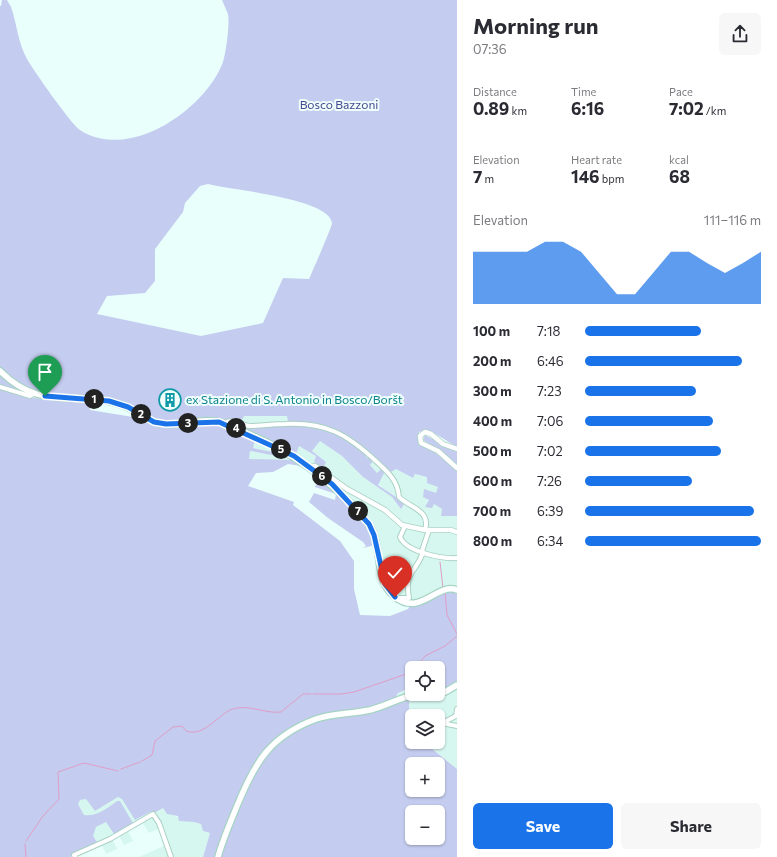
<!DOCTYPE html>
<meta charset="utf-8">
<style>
body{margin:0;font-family:Commissioner,sans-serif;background:#f7f7f7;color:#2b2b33;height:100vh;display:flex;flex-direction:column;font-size:15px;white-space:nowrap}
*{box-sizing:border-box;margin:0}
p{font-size:13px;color:#7c7c81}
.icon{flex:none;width:22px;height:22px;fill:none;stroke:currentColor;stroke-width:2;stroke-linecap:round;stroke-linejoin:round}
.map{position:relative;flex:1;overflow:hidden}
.panel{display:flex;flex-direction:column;background:#fff;width:320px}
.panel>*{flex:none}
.buttons{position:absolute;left:405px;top:661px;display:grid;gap:8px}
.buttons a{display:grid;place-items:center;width:40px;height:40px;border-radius:6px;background:#fff;box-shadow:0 1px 3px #0004;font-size:20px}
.pin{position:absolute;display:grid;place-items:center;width:34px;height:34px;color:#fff;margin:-41px -17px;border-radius:50% 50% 50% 0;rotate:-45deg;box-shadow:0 0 4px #0007}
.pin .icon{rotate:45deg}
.km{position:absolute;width:20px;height:20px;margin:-10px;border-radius:50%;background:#222;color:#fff;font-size:11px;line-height:20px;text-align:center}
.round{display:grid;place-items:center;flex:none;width:42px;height:42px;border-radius:6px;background:#f7f7f7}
.head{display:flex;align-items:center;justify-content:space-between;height:68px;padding:0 16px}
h1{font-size:22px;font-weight:700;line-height:30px}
.figures{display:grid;grid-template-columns:repeat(3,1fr);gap:6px;height:68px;padding:4px 16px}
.figures div{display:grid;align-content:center}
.figures b{font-size:17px;font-weight:700}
.figures small{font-size:11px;font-weight:400}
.figures p{font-size:11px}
.chart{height:112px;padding:8px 16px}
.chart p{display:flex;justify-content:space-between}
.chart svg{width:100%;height:72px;margin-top:4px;fill:#1a73e8;opacity:.7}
.button{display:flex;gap:8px;margin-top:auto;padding:8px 16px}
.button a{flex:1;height:46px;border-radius:6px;background:#1a73e8;color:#fff;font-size:16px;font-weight:700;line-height:46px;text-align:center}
.button a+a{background:#f7f7f7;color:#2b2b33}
ul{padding:0 16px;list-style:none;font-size:13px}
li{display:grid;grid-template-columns:64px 48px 1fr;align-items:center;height:30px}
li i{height:10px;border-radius:5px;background:#1a73e8}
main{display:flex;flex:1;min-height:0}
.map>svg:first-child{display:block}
.residential{fill:#d6f7ef}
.green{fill:#c4ccef;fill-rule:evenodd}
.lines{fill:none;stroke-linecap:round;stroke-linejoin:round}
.stream{stroke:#df9ec7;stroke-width:1}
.minor-casing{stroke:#a9d1c3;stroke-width:6}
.tertiary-casing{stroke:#a9d1c3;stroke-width:6}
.secondary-casing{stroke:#a6d4c4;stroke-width:8}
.minor{stroke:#fff;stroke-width:4}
.tertiary{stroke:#fff;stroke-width:4.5}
.secondary{stroke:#fff;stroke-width:5.5}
.route-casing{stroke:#fff;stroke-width:8}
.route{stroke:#1a73e8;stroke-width:5}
.labels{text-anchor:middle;stroke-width:4;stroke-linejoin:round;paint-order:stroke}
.park-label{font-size:12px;fill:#434a91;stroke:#f1fffc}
.culture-label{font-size:12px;fill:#0d838f;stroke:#f1fffc;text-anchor:start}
</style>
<main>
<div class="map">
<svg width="457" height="857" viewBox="0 0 457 857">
<rect width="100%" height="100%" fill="#e8fffb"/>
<path class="residential" d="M 243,416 L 287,416 L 288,426 L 264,438 L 295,454 L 299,446 L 326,462 L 312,451 L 320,441 L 342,456 L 363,477 L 392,497 L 401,509 L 405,504 L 378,484 L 380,479 L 377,473 L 370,465 L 373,461 L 364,455 L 369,450 L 391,472 L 396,469 L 413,478 L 415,474 L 427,477 L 439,487 L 436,494 L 424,490 L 429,500 L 443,509 L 441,516 L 457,516 L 457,592 L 445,592 L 425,603 L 418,604 L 388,593 L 375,545 L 335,489 L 299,462 L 249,459 L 249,451 L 264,454 L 282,454 L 253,448 L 225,422 Z
M 457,682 L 457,769 L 430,746 L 429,742 L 438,742 L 438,716 L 433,716 L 432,709 L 418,711 L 409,710 L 395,698 L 398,693 L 412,687 L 412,694 L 438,694 L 438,689 L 441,690 Z
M 118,797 L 122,798 L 135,820 L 150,812 L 156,812 L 163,808 L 171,814 L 188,822 L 194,822 L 201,824 L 203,831 L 210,833 L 203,857 L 139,857 L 166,845 L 160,828 L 149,833 L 142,822 L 128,831 L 133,841 L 124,845 L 119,836 L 113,840 L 117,849 L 106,854 L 101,843 L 97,842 L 93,836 L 96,827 L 106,822 L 114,834 L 133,823 L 120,801 L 117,801 L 98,814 L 89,816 L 84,815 L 78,804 L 80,800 L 86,799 L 95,811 Z"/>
<path class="green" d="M 2,0 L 7,0 L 11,7 C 17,24 18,43 27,59 C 34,71 70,123 80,130 C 129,162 205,110 223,62 C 226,53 230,23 228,14 C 226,9 224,5 222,0 L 457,0 L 457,446 C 445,442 432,427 419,432 L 418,441 L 421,445 L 431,449 L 457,470 L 457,516 L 441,516 L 442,509 L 434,504 L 432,508 L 425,507 L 429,500 L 423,497 L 424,489 L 436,493 L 438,487 L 427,483 L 427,477 L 415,474 L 413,478 L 396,469 L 391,472 C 358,439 337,422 288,422 L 287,416 L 244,416 L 241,422 L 230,419 L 225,422 L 163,421 L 149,417 L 132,406 L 110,399 L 43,394 L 22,386 L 0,367 L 0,6 L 1,6 ZM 208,184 C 230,190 329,198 332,223 C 332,227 313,270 309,279 L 283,278 L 263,323 L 201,336 L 97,314 L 107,296 L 145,293 L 155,281 L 155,249 L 183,212 L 185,203 L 200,186 Z
M 0,373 L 29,393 L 0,385 Z
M 0,388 L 33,398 L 88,401 L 90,410 L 133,417 L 159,425 L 214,422 L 255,439 L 253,448 L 282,454 L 293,459 L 250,451 L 249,459 L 294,460 L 307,467 L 288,464 L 273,472 L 256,473 L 248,486 L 294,502 L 293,505 L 340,541 L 354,561 L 354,589 L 360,615 L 390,616 L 408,609 L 411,604 L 425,603 L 449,590 L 457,592 L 457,682 L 441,690 L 438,689 L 438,668 L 412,668 L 412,687 L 398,693 L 395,698 L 368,708 L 327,714 L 269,746 L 251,769 L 216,857 L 203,857 L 210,833 L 203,831 L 201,824 L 194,822 L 179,821 L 178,816 L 167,814 L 163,808 L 156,812 L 150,812 L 135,820 L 122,799 L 118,797 L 95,811 L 86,799 L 80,800 L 78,804 L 84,815 C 97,817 107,808 117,801 L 120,801 L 133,823 L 114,834 L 106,822 L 96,827 L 93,836 L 97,842 L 71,855 L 71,857 L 0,857 Z
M 231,424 L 310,426 L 344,437 L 366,453 L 365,455 L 367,458 L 370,457 L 373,461 L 370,465 L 377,473 L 382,468 L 385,471 L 378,485 L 405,503 L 401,509 L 392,497 L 363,477 L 342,456 L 320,441 L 312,451 L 326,462 L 323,468 L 314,462 L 316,456 L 299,446 L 296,454 Z
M 425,435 L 457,452 L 457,466 L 443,452 L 423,440 Z
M 318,479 L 328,483 L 366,523 L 375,545 L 363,548 L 366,546 L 363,542 L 328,518 L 309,502 L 314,493 L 335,500 L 336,494 L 315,487 Z
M 409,698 L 409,710 L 418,711 L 432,709 L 433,716 L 412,716 L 412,742 L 429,742 L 430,747 L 457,769 L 457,857 L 220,857 C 232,818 255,757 289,734 C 319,714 373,707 409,698 ZM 412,764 L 438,764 L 438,790 L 412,790 ZM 412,812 L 438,812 L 438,838 L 412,838 Z"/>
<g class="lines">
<path class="stream" d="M 440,562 L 443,588
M 445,592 L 447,615 L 457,634
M 415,668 L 425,656 L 445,646 L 457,636
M 313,694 L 341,694 L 354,692 L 412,672
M 142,761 L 152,755 L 155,741 L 173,727 L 182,726 L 186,731 C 204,738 219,713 233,709 C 249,704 265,714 281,712 L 303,694 L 311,694
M 121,769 L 140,762
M 26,841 L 43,816 L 59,799 L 58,772 L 84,763 L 118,771
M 25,844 L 26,857"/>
<g class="minor-casing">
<path id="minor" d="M 0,387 L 30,396 L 35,393
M 225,423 C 232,418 243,426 251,426 C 262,426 273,424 285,424 C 326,422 347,434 377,462 C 388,472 398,481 399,497 C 410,508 431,510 425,530
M 405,526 L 400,537 C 406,552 442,559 457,558
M 422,551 L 429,530
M 399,598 L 409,598 C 404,570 416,574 423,552
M 442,723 L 456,716 L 457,709
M 442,723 L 457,726
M 75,857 L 74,855 L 110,839 L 153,814 L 159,823 L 171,857"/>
</g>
<g class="tertiary-casing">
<path id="tertiary" d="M 457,449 L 443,444 L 431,434 L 425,432 L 420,436 L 421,443 L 438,451 L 457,468
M 311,467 L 315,466 L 347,489 L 385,510 L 402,525 L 425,530 L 451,530 L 457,532"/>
</g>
<g class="secondary-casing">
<path id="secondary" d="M 0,371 C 41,412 72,390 119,404 C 135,408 148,423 165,424 C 185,426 206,416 225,424 C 274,443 313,465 349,502 C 357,510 367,520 372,530 C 382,551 375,582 395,597 C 421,617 437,582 457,590
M 438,693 L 445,692 L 457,685
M 218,857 C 223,839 230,823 237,806 C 255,762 270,736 316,719 C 334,713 352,714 370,710 C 386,706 401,697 417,694"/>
</g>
<use href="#minor" class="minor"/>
<use href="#tertiary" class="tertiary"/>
<use href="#secondary" class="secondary"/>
</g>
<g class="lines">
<g class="route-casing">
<path id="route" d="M 45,396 L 109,401 L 128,407 L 154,422 L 166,424 L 219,422 L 294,456 L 332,484 L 369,524 L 374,535 L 385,584 L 395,597"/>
</g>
<use href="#route" class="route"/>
</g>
<defs>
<g id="building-ring" transform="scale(1.15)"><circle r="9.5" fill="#f1fffc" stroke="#0f9aa8" stroke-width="1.5"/><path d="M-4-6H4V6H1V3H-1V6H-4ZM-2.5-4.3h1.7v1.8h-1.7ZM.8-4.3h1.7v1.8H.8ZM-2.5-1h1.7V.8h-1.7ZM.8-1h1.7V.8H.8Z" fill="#0f9aa8"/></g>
</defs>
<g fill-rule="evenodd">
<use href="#building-ring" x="170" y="400"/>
</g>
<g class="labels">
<g class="park-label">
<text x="339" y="109">Bosco Bazzoni</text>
</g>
<g class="culture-label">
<text x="186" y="404">ex Stazione di S. Antonio in Bosco/Boršt</text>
</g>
</g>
</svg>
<div class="buttons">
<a><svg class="icon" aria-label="locate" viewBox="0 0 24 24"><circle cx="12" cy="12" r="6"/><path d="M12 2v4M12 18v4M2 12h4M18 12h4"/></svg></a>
<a><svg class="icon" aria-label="layers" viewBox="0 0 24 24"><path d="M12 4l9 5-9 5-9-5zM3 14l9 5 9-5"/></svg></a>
<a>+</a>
<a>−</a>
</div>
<div class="pin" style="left:45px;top:396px;background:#1e9e55"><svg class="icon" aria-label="arrive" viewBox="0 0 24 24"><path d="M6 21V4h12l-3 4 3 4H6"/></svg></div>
<div class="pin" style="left:395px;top:597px;background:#d93025"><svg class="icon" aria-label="check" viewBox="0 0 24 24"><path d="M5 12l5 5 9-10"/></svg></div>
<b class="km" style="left:94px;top:399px">1</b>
<b class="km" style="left:141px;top:414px">2</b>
<b class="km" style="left:188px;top:423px">3</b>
<b class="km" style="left:236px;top:428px">4</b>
<b class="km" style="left:281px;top:449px">5</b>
<b class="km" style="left:322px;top:476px">6</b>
<b class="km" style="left:358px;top:511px">7</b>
</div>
<section class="panel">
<div class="head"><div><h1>Morning run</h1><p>07:36</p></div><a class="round"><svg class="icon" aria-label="share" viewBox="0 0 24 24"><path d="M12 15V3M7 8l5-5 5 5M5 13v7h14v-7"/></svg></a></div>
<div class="figures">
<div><p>Distance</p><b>0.89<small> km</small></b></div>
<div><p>Time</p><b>6:16</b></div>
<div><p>Pace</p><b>7:02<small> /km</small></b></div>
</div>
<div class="figures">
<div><p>Elevation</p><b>7<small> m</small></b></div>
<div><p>Heart rate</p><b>146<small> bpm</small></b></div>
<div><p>kcal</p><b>68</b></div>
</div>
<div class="chart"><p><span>Elevation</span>111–116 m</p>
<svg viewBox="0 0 160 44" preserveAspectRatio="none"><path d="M0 44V12L10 12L20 12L30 12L40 6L50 6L60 12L70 25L80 38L90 38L100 25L110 12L120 12L130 19L140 25L150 19L160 12V44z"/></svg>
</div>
<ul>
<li><b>100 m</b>7:18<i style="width:66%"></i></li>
<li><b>200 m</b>6:46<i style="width:89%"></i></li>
<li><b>300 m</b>7:23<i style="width:63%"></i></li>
<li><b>400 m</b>7:06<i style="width:73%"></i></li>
<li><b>500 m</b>7:02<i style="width:77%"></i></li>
<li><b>600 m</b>7:26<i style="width:61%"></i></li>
<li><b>700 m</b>6:39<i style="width:96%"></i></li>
<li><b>800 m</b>6:34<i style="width:100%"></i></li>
</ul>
<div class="button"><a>Save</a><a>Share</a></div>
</section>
</main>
